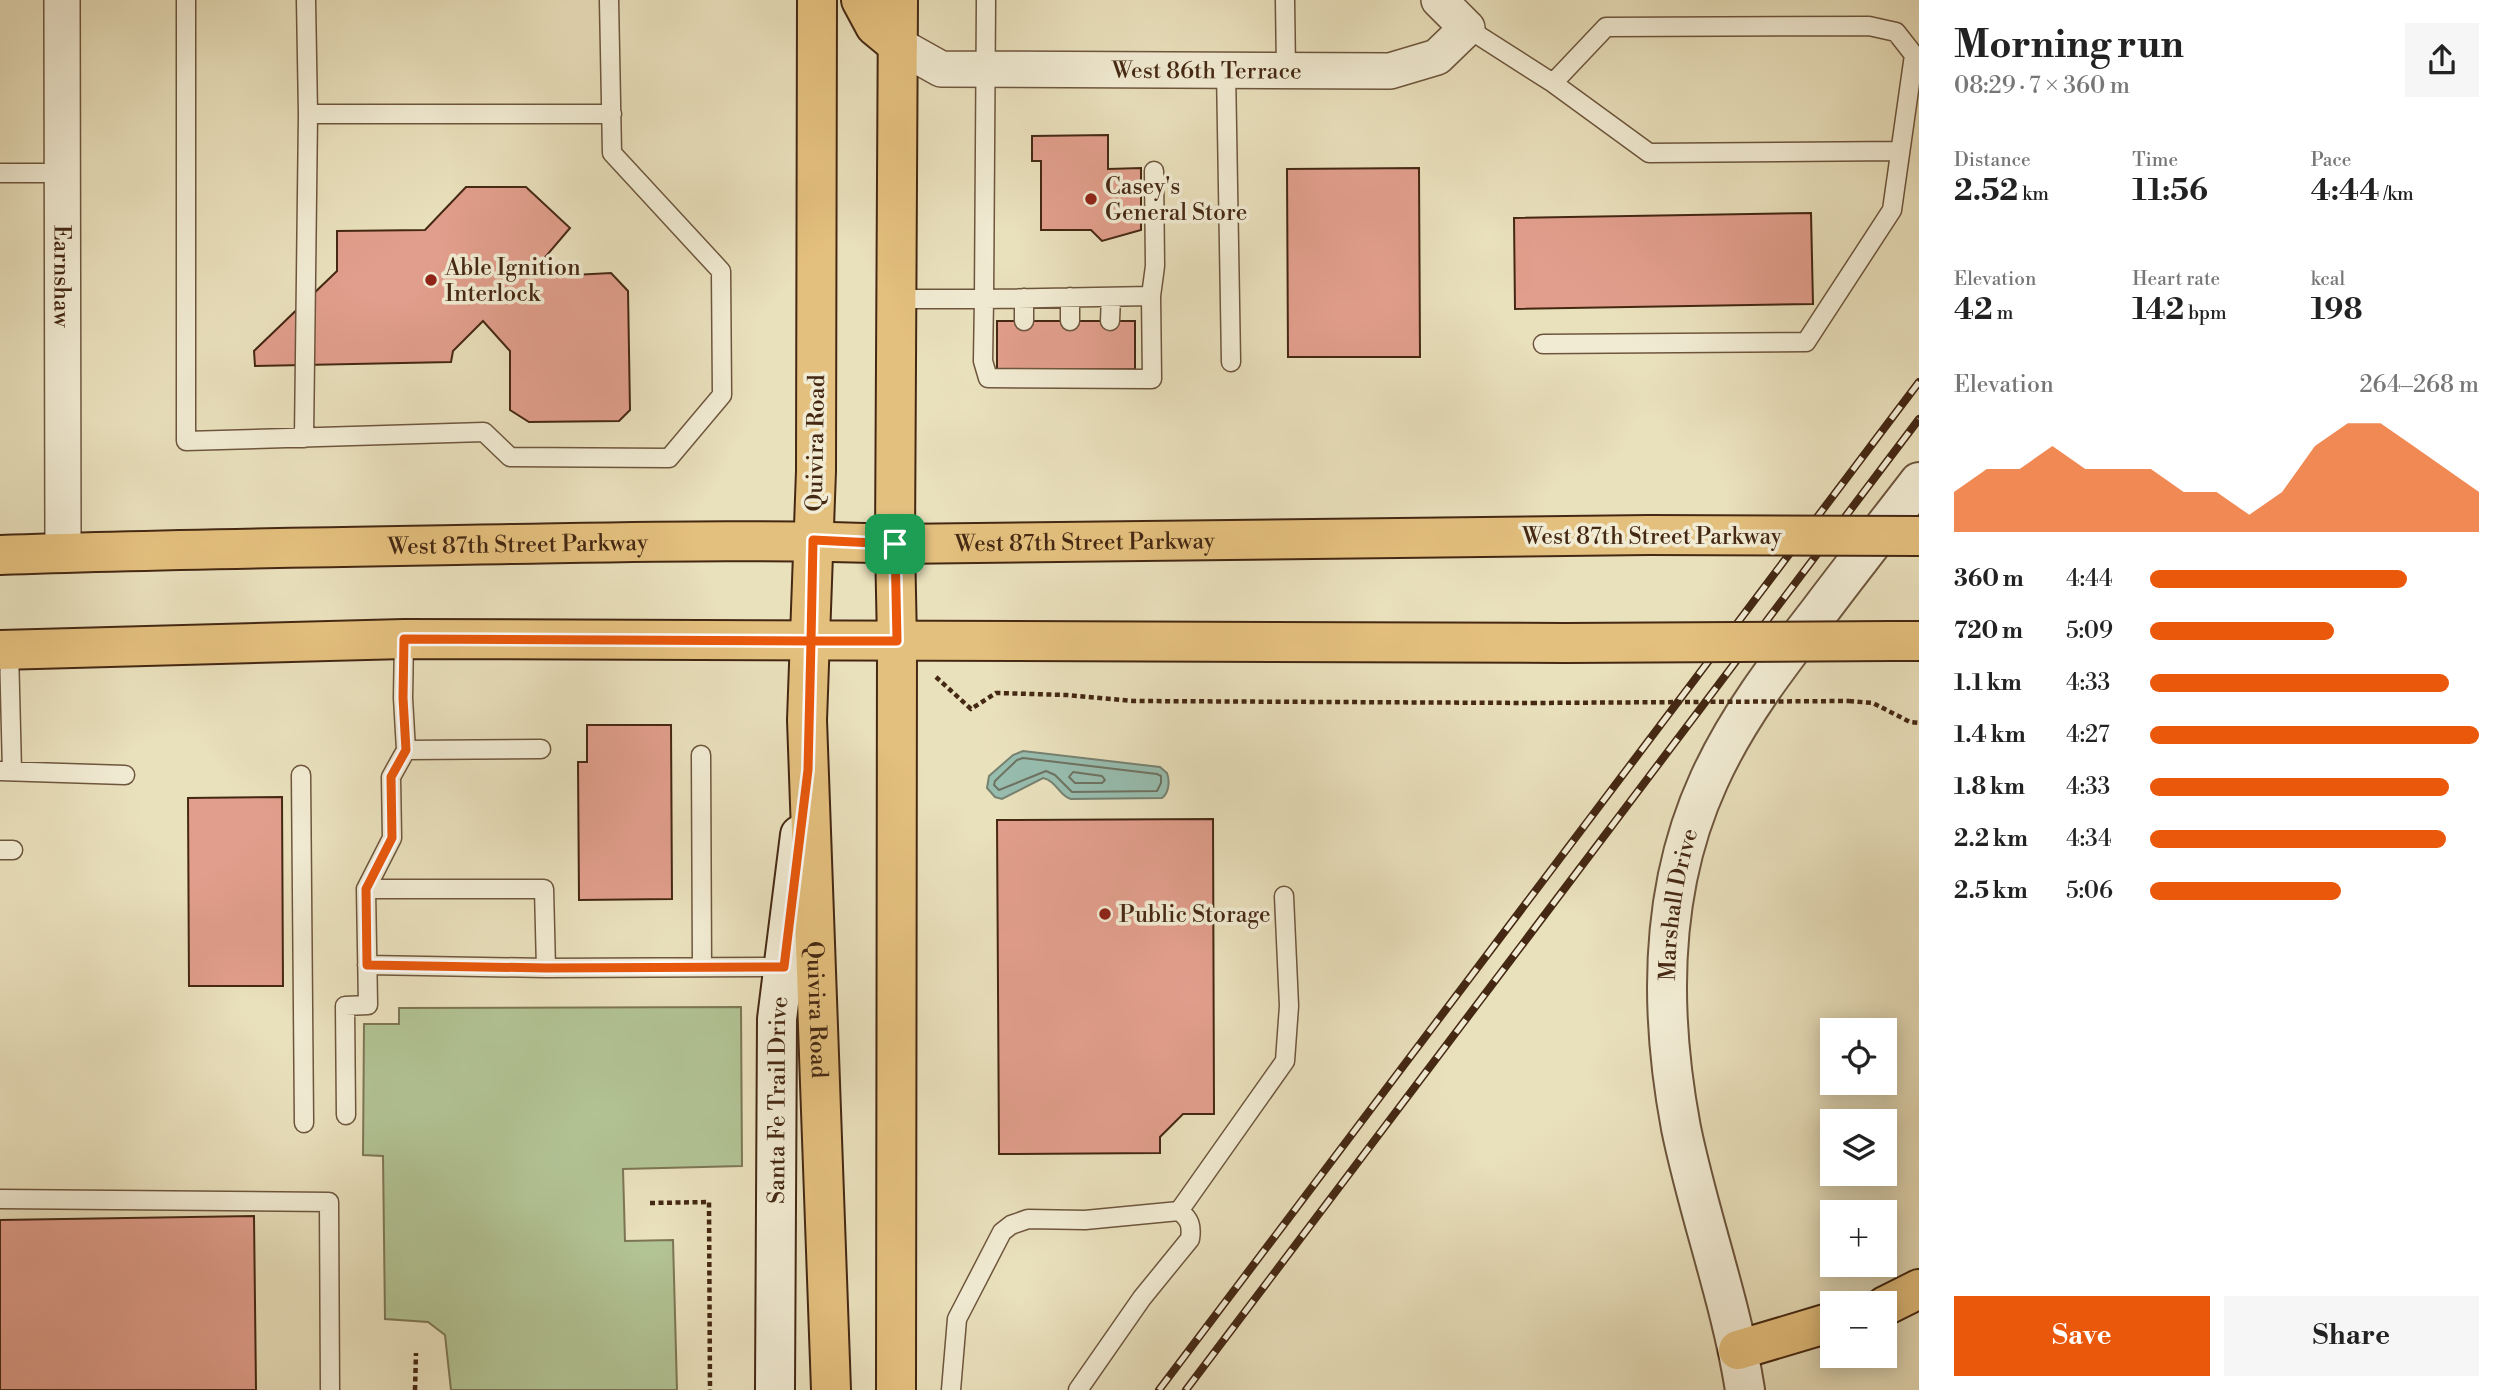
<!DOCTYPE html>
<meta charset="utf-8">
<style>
body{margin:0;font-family:"Libre Bodoni",serif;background:#f6f6f6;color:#222;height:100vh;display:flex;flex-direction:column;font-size:26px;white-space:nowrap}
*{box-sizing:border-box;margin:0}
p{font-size:23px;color:#767676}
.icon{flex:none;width:38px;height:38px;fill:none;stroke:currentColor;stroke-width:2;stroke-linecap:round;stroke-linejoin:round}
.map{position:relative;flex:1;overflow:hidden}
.drawer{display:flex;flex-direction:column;background:#fff;width:595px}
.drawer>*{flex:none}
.fabs{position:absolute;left:1820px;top:1018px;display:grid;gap:14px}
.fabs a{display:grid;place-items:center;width:77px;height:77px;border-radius:0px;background:#fff;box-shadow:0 4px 18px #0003;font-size:35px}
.pin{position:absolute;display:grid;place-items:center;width:60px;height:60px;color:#fff;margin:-30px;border-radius:14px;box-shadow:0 4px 10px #0006}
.round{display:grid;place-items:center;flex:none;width:74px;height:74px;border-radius:0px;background:#f6f6f6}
.summary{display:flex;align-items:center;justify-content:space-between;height:119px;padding:0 35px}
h1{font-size:38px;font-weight:800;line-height:52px}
.metrics{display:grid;grid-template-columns:repeat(3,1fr);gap:10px;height:119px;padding:7px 35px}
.metrics div{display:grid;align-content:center}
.metrics b{font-size:30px;font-weight:800}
.metrics small{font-size:19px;font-weight:400}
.metrics p{font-size:19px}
.chart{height:196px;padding:14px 35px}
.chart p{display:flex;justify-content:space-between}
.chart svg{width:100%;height:126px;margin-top:7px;fill:#ea580c;opacity:.7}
.button{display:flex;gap:14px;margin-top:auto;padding:14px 35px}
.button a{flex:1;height:80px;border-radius:0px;background:#ea580c;color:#fff;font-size:28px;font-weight:800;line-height:80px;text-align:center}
.button a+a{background:#f6f6f6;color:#222}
ul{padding:0 35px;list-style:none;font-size:23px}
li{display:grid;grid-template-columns:112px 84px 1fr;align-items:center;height:52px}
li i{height:18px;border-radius:9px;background:#ea580c}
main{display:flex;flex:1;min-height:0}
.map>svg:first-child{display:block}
.green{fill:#b2c394;stroke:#7c7654;stroke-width:2}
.water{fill:#97bdaf;stroke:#768171;stroke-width:2}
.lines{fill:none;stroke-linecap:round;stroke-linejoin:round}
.shore{stroke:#6e7261;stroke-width:2}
.building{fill:#e19e8c;stroke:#452813;stroke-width:2}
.service-casing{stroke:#6e563d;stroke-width:21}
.minor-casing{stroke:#6e563d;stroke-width:38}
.tertiary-casing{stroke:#6e563d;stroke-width:42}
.secondary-casing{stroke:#452813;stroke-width:42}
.primary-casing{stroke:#452813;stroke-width:42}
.path{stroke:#452813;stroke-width:4.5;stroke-dasharray:5 3.5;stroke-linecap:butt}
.service{stroke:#f1ebd3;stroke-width:18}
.minor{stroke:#f1ebd3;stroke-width:35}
.tertiary{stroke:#f1ebd3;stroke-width:38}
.secondary{stroke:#f1ebd3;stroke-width:38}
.primary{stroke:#e4c07e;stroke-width:38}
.rail-casing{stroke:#452813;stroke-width:8}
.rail{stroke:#f1ebd3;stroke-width:5;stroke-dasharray:16;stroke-linecap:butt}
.primary-bridge-casing{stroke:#452813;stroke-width:42;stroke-linecap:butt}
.path-bridge{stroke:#452813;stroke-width:4.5;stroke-dasharray:5 3.5;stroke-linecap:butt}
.primary-bridge{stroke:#e4c07e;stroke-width:38}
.route-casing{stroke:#fff;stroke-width:14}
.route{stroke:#ea580c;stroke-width:9}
.poi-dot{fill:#8f2418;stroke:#f1ebd3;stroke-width:2.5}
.labels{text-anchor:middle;stroke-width:7;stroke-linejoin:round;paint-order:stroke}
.street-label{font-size:23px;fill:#452813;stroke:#f1ebd3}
.poi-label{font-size:23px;fill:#452813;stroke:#f1ebd3;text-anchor:start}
</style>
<main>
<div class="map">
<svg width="1919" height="1390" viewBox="0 0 1919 1390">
<rect width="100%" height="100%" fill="#e9e0bc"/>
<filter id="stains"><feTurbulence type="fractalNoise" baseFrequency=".00286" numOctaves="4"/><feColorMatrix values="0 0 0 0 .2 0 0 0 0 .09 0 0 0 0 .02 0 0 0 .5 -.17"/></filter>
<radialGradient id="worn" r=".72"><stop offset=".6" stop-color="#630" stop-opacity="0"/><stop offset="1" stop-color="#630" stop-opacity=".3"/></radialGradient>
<path class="green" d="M 741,1007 L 742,1166 L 623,1169 L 625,1241 L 673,1240 L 677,1390 L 451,1390 L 445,1335 L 428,1322 L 385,1319 L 383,1156 L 363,1155 L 364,1024 L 399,1024 L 399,1008 Z"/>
<path class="water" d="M 1023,751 L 1160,767 L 1167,773 C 1170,781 1169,793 1162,798 L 1071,799 C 1059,796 1057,781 1043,778 L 1002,799 L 995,797 L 987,788 L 989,776 L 1013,755 Z"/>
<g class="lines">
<path class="shore" d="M 1023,758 L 1157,774 L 1161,776 L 1161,783 L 1157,791 L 1072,792 L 1055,775 L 1046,771 L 999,790 L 994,785 L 995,781 L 1017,760 Z
M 1073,772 L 1102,776 L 1105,780 L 1102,783 L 1075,783 L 1069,777 Z"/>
</g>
<path class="building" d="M 1108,135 L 1108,169 L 1141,168 L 1141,230 L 1102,241 L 1091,230 L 1041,230 L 1041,161 L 1032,161 L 1032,136 Z
M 1419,168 L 1420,357 L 1288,357 L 1287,169 Z
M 466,187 L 526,187 L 570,228 L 541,262 L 554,276 L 611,273 L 628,291 L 630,410 L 619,421 L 529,422 L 510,410 L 510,351 L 483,321 L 453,351 L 451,362 L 255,366 L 254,351 L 337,271 L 337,231 L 425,230 Z
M 1811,213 L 1813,304 L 1515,309 L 1514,218 Z
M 997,321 L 1135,321 L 1135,369 L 997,370 Z
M 587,725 L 671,725 L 672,899 L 579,900 L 578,762 L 587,762 Z
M 282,797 L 283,986 L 189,986 L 188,798 Z
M 1213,819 L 1214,1114 L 1183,1114 L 1160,1137 L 1160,1153 L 999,1154 L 997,820 Z
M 254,1216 L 256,1390 L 0,1390 L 0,1220 Z"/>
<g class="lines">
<g class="service-casing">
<path id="service" d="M 186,0 L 186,441 L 484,432 L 510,457 L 669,458 L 722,395 L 721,271 L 612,153 L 609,0
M 306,0 L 308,114 L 612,114
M 1285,0 L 1286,70
M 1467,28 L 1553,83 L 1606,27 L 1869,26 L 1896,32 L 1914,55 L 1892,210 L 1806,342 L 1543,344
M 1226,70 L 1231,362
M 1553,83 L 1649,153 L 1900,151
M 0,173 L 62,173
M 1151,296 L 1152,379 L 988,378 L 983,361 L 984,299 Z
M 1151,296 L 1155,266 L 1154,171
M 1024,298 L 1024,321
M 897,299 L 984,299 L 986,0
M 1070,321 L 1070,297
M 1110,321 L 1111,297
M 304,438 L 308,114
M 9,650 L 12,771
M 406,750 L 541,749
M 701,755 L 702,967
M 0,771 L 125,775
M 301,775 L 304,1123
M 0,850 L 13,850
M 366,889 L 544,889 L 546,968 L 784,967
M 367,965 L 546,968
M 346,1115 L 345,1006 L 368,1005 L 366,889 L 392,838 L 391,777 L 406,750 L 403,698 L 404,639
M 0,1199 L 329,1202 L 330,1390
M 1179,1211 L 1285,1061 L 1289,1006 L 1284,896
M 951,1390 L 957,1319 L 1002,1232 L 1011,1225 L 1028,1219 L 1085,1220 L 1179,1211 C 1190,1219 1192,1226 1190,1239 L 1142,1298 L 1078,1390"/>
</g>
<g class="minor-casing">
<g id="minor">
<path id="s1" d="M 62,0 L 63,553"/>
<path id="s2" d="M 898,45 L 941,69 L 1390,71 L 1437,57 L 1467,28 L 1439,0"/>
</g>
</g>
<g class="tertiary-casing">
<g id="tertiary">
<path id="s3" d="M 1745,1390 C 1731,1301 1699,1216 1681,1128 C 1659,1011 1659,889 1709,780 C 1737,718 1778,665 1819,612 C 1852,568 1886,525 1919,482"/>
</g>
</g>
<g class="secondary-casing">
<g id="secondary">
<path id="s4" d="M 775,1390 L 777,1019 L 800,835"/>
</g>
</g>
<g class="primary-casing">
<g id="primary">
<path id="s5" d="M 817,0 L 816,471 L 807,720 L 831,1390"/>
<path d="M 861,0 L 875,26 L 898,45"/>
<path id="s6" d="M 0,555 C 171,549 342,547 514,544 C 641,542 768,539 895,544 L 1649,535"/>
<path d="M 1891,641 L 1919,641"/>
<path d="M 0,650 L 404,639 L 1565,643"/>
<path d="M 1885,1306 L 1919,1289"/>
<path d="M 1738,1350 L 1832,1322"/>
<path d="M 896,1390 L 897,641 L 895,544 L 898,0"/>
</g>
</g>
<path class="path" d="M 936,677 L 971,709 L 996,693 L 1067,695 L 1133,701 L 1532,703
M 1849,701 L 1873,703 L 1910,722 L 1919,723
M 650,1203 L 709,1202 L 710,1390
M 415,1390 L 416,1353"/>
<use href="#service" class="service"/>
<use href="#minor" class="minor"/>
<use href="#tertiary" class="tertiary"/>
<use href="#secondary" class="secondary"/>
<use href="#primary" class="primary"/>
<g class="rail-casing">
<path id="rail" d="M 1159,1390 L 1919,382
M 1186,1390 L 1919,419"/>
</g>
<use href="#rail" class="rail"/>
<g class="primary-bridge-casing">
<path id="primary-bridge" d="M 1649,535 L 1919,536
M 1565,643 L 1891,641"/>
</g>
<path class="path-bridge" d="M 1532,703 L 1849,701"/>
<use href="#primary-bridge" class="primary-bridge"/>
</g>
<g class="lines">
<g class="route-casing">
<path id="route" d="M 895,544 L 813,540 L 811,641 L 404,639 L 403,698 L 406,750 L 391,777 L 392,838 L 366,889 L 367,965 L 546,968 L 784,967 L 808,770 L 811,641 L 897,641 L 895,544"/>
</g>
<use href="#route" class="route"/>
</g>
<g class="poi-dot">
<circle cx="1091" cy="199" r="7"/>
<circle cx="431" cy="280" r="7"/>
<circle cx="1105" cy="914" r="7"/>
</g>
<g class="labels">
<g class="street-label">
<text dy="8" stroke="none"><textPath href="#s2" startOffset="315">West 86th Terrace</textPath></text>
<text dy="8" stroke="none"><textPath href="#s1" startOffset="276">Earnshaw</textPath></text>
<text transform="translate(815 443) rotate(-89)" y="8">Quivira Road</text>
<text x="1652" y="544">West 87th Street Parkway</text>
<text dy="8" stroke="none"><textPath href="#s6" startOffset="1085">West 87th Street Parkway</textPath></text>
<text dy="8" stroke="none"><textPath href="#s6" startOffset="518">West 87th Street Parkway</textPath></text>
<text dy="8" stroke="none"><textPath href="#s3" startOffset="495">Marshall Drive</textPath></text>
<text dy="8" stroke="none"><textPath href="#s5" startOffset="1010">Quivira Road</textPath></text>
<text dy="8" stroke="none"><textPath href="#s4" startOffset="290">Santa Fe Trail Drive</textPath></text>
</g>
<g class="poi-label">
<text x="1105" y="194">Casey's<tspan x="1105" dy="26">General Store</tspan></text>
<text x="445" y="275">Able Ignition<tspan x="445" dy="26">Interlock</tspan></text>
<text x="1119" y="922">Public Storage</text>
</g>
</g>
<rect width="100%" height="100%" filter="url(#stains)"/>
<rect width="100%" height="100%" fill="url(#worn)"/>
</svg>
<div class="fabs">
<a><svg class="icon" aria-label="locate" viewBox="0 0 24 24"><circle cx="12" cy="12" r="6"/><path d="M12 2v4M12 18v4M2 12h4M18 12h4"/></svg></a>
<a><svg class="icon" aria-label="layers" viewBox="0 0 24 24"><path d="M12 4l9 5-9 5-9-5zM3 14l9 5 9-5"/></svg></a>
<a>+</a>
<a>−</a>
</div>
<div class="pin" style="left:895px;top:544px;background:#1e9e55"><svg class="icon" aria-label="arrive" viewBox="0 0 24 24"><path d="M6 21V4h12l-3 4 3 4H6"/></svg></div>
</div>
<section class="drawer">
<div class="summary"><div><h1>Morning run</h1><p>08:29 · 7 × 360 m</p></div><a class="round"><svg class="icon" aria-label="share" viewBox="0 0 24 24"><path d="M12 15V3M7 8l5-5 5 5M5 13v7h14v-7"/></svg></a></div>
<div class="metrics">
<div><p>Distance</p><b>2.52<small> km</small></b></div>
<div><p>Time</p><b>11:56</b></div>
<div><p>Pace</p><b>4:44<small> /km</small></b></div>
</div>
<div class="metrics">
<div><p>Elevation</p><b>42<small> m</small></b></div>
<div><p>Heart rate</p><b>142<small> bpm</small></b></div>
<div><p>kcal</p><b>198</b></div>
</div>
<div class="chart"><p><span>Elevation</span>264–268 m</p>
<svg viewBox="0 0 160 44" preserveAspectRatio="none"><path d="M0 44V30L10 22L20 22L30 14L40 22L50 22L60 22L70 30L80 30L90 38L100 30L110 14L120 6L130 6L140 14L150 22L160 30V44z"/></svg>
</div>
<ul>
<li><b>360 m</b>4:44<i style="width:78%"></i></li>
<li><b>720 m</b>5:09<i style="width:56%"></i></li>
<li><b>1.1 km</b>4:33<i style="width:91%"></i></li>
<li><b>1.4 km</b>4:27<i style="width:100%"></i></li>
<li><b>1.8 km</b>4:33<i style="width:91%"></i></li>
<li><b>2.2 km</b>4:34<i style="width:90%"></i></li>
<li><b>2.5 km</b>5:06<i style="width:58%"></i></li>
</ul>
<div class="button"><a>Save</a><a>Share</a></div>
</section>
</main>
